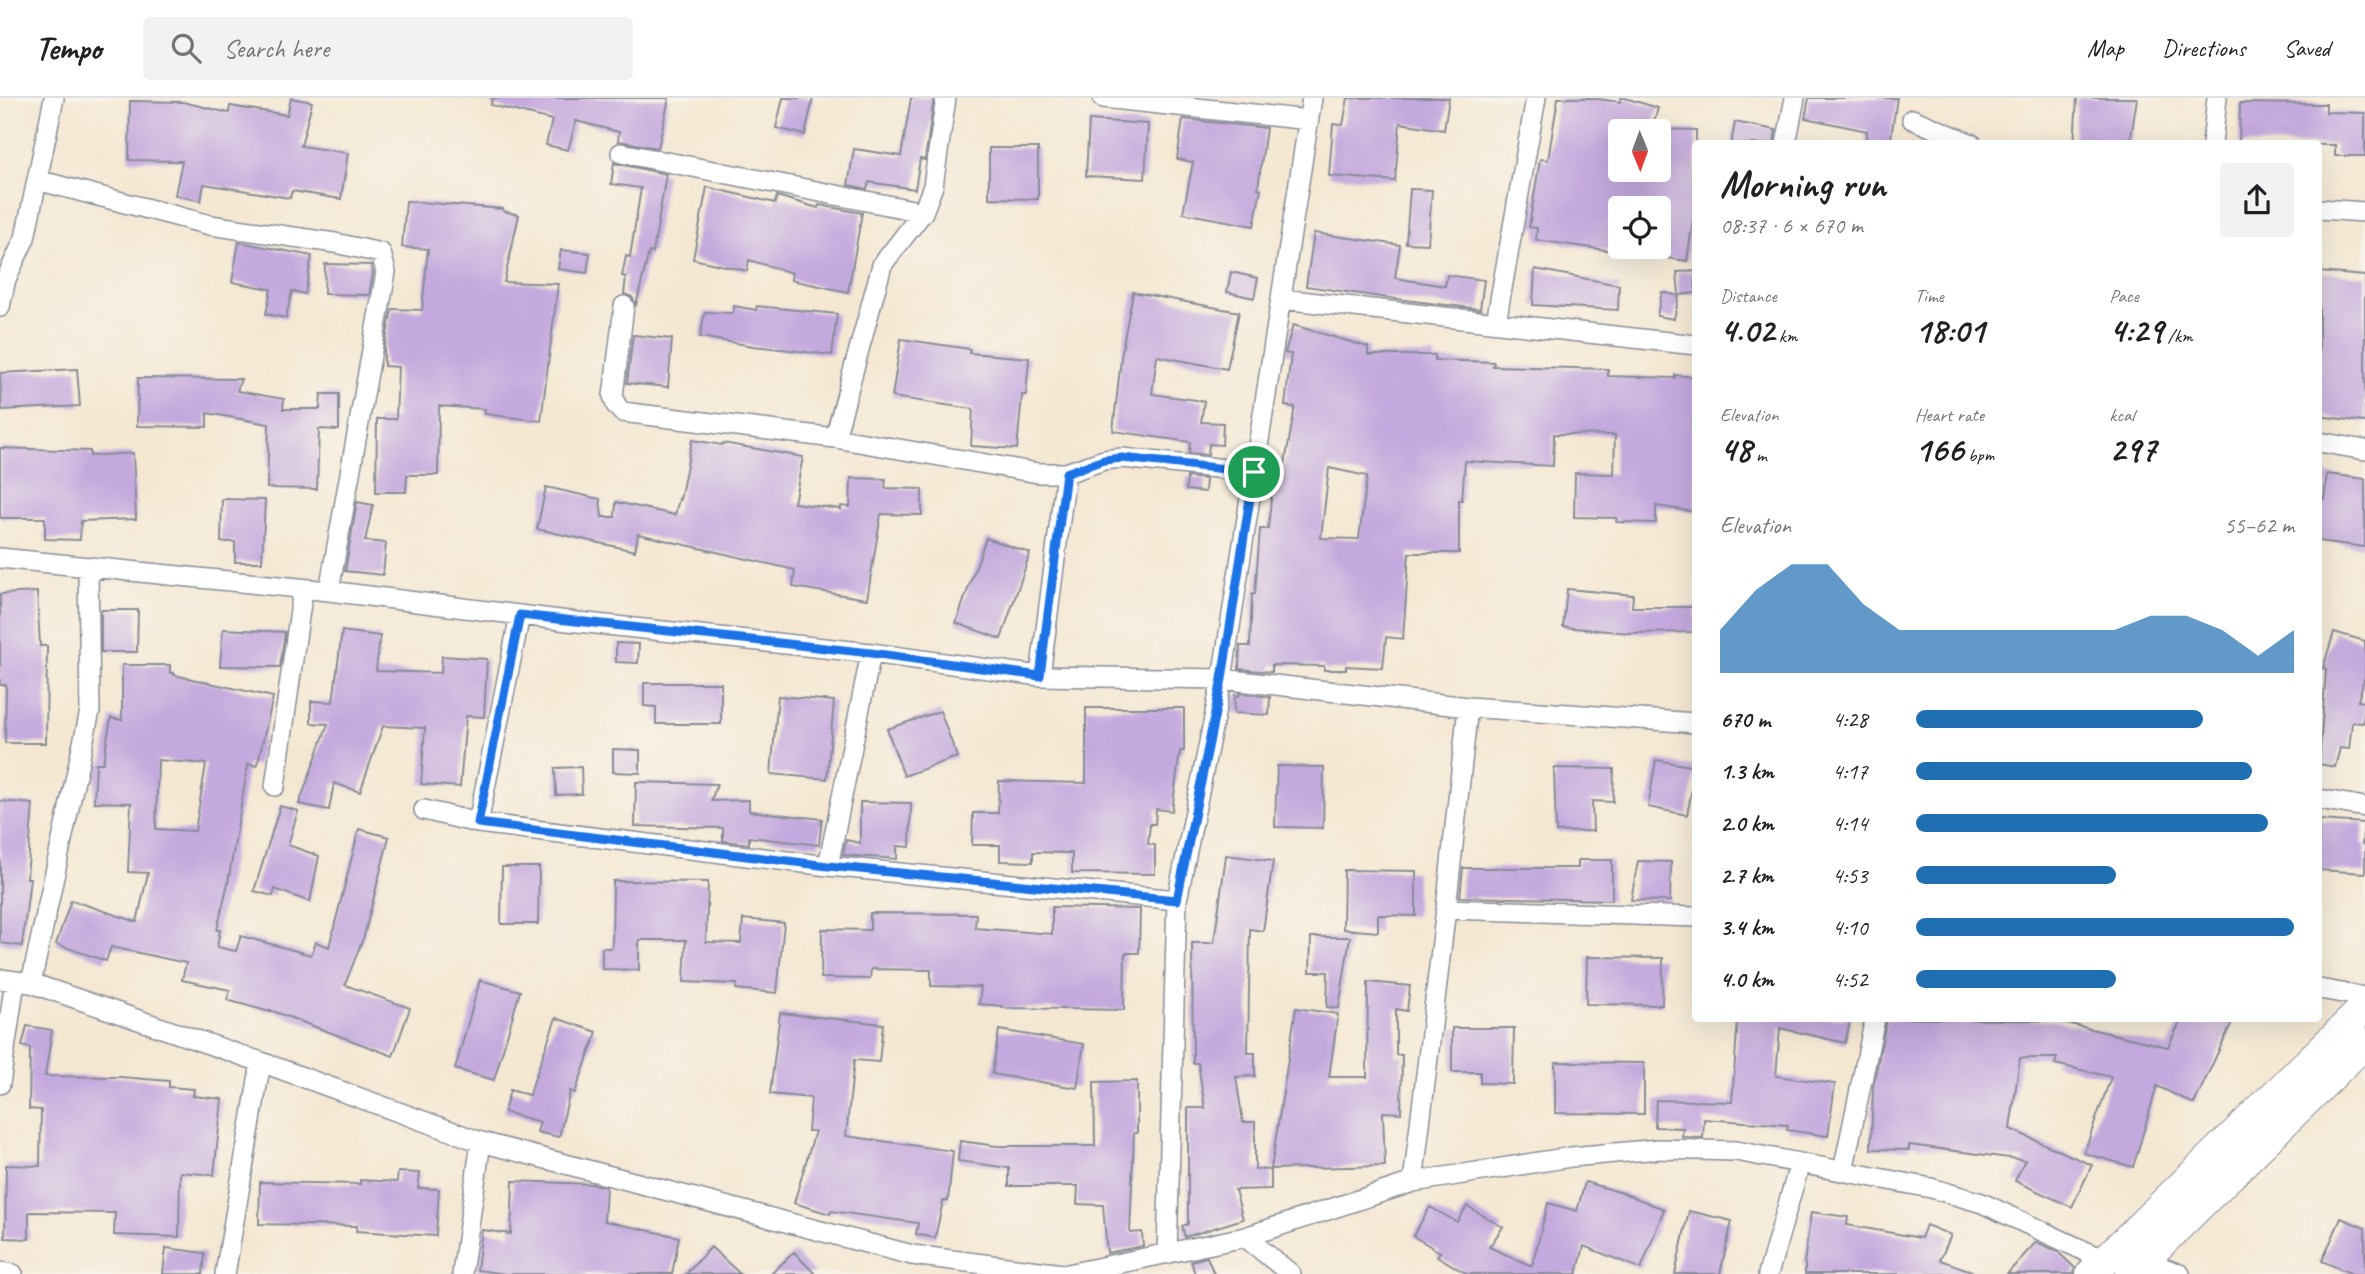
<!DOCTYPE html>
<meta charset="utf-8">
<style>
body{margin:0;font-family:Caveat,sans-serif;background:#f2f2f2;color:#202124;height:100vh;display:flex;flex-direction:column;font-size:26px;white-space:nowrap}
*{box-sizing:border-box;margin:0}
p{font-size:23px;color:#757577}
.icon{flex:none;width:38px;height:38px;fill:none;stroke:currentColor;stroke-width:2;stroke-linecap:round;stroke-linejoin:round}
.map{position:relative;flex:1;overflow:hidden}
.sheet{position:absolute;left:1692px;top:42px;width:630px;height:882px;display:flex;flex-direction:column;background:#fff;border-radius:7px;box-shadow:0 7px 28px #0002}
.sheet>*{flex:none}
.needle{width:46px;rotate:179deg}
.controls{position:absolute;left:1608px;top:21px;display:grid;gap:14px}
.controls a{display:grid;place-items:center;width:63px;height:63px;border-radius:7px;background:#fff;box-shadow:0 7px 28px #0002;font-size:35px}
.pin{position:absolute;display:grid;place-items:center;width:60px;height:60px;color:#fff;margin:-30px;border:4px solid #fff;border-radius:50%;box-shadow:0 2px 7px #0007}
.round{display:grid;place-items:center;flex:none;width:74px;height:74px;border-radius:7px;background:#f2f2f2}
.overview{display:flex;align-items:center;justify-content:space-between;height:119px;padding:0 28px}
h1{font-size:38px;font-weight:600;line-height:52px}
.stats{display:grid;grid-template-columns:repeat(3,1fr);gap:10px;height:119px;padding:7px 28px}
.stats div{display:grid;align-content:center}
.stats b{font-size:35px;font-weight:600}
.stats small{font-size:19px;font-weight:400}
.stats p{font-size:19px}
.chart{height:196px;padding:14px 28px}
.chart p{display:flex;justify-content:space-between}
.chart svg{width:100%;height:126px;margin-top:7px;fill:#1f6fb2;opacity:.7}
ul{padding:0 28px;list-style:none;font-size:23px}
li{display:grid;grid-template-columns:112px 84px 1fr;align-items:center;height:52px}
li i{height:18px;border-radius:9px;background:#1f6fb2}
header{display:flex;align-items:center;gap:42px;box-sizing:border-box;height:98px;padding:0 35px;background:#fff;border-bottom:2px solid #e0e0e0}
header strong{font-size:33px}
nav{display:flex;gap:38px;margin-inline-start:auto;font-size:24px}
.search{width:490px;height:63px;background:#f2f2f2;display:flex;align-items:center;gap:18px;box-sizing:border-box;padding:0 24px;border-radius:7px;color:#757577;font-size:26px}
.map>svg:first-child{display:block}
.building{fill:#c4a9de;fill-rule:evenodd}
.lines{fill:none;stroke-linecap:round;stroke-linejoin:round}
.minor-casing{stroke:#888c98;stroke-width:22}
.primary-casing{stroke:#888c98;stroke-width:32}
.minor{stroke:#fff;stroke-width:19}
.primary{stroke:#fff;stroke-width:30}
.route-casing{stroke:#fff;stroke-width:14}
.route{stroke:#1a73e8;stroke-width:9}
</style>
<header>
<strong>Tempo</strong>
<div class="search"><svg class="icon" aria-label="search" viewBox="0 0 24 24"><circle cx="10" cy="10" r="6"/><path d="M15 15l6 6"/></svg>Search here</div>
<nav><a>Map</a><a>Directions</a><a>Saved</a></nav>
</header>
<div class="map">
<svg width="2365" height="1176" viewBox="0 0 2365 1176">
<rect width="100%" height="100%" fill="#f7f3e8"/>
<filter id="ink" filterUnits="userSpaceOnUse"><feTurbulence type="fractalNoise" baseFrequency=".0143" numOctaves="2"/><feDisplacementMap in="SourceGraphic" scale="14" xChannelSelector="R" yChannelSelector="G"/><feConvolveMatrix kernelMatrix="1 2 1 2 8 2 1 2 1" color-interpolation-filters="sRGB"/></filter>
<filter id="wash" filterUnits="userSpaceOnUse"><feTurbulence type="fractalNoise" baseFrequency=".00686" numOctaves="4" result="noise"/><feDisplacementMap in="SourceGraphic" scale="28" xChannelSelector="R" yChannelSelector="G"/><feGaussianBlur stdDeviation="1.57" result="paint"/><feColorMatrix in="noise" values="0 0 0 0 0 0 0 0 0 0 0 0 0 0 0 0 0 1.4 0 .05"/><feComposite in="paint" operator="in"/></filter>
<g filter="url(#wash)">
<rect width="100%" height="100%" fill="#f4e8d3"/>
<g id="blocks">
<path class="building" d="M 291,0 L 312,4 L 301,48 L 348,55 L 341,101 L 292,93 L 290,100 L 204,86 L 201,103 L 175,97 L 182,63 L 129,62 L 130,3 L 183,4 L 229,15 L 230,8 L 287,17 Z
M 492,0 L 669,0 L 658,50 L 618,43 L 619,34 L 576,23 L 568,52 L 546,47 L 552,22 L 491,7 Z
M 783,0 L 813,0 L 805,37 L 776,30 Z
M 911,0 L 934,0 L 925,62 L 920,61 L 915,91 L 869,84 L 867,91 L 848,87 L 854,51 L 901,58 Z
M 1348,0 L 1449,0 L 1444,32 L 1400,25 L 1395,83 L 1329,78 L 1333,26 L 1343,27 Z
M 1558,0 L 1590,0 L 1620,4 L 1621,0 L 1625,0 L 1658,10 L 1651,33 L 1620,33 L 1620,78 L 1653,80 L 1654,73 L 1659,74 L 1659,31 L 1696,32 L 1696,102 L 1687,163 L 1659,159 L 1659,110 L 1620,110 L 1620,154 L 1536,142 L 1537,130 L 1529,129 L 1540,61 L 1548,62 Z
M 1809,0 L 1897,0 L 1890,46 L 1865,46 L 1867,33 L 1805,20 Z
M 2077,0 L 2137,0 L 2130,46 L 2074,46 Z
M 2240,5 L 2326,6 L 2326,14 L 2365,15 L 2365,58 L 2335,58 L 2335,47 L 2239,46 Z
M 1183,21 L 1266,30 L 1258,90 L 1261,91 L 1254,128 L 1183,115 L 1193,64 L 1177,61 Z
M 1089,22 L 1148,26 L 1145,81 L 1086,78 Z
M 1735,24 L 1776,32 L 1774,46 L 1731,46 Z
M 989,50 L 1038,50 L 1038,101 L 989,100 Z
M 614,65 L 666,76 L 653,155 L 649,154 L 636,207 L 632,199 L 624,196 L 626,179 L 622,178 L 626,158 L 630,159 L 641,90 L 611,86 Z
M 707,89 L 775,105 L 777,98 L 818,110 L 819,107 L 862,115 L 848,194 L 791,182 L 792,175 L 749,162 L 747,173 L 693,161 Z
M 1410,91 L 1432,92 L 1428,146 L 1406,145 Z
M 406,103 L 503,111 L 503,113 L 519,117 L 504,184 L 558,186 L 541,323 L 484,316 L 485,311 L 439,308 L 438,377 L 407,377 L 406,394 L 376,394 L 377,321 L 396,321 L 398,269 L 384,268 L 384,252 L 392,211 L 422,212 L 428,151 L 402,149 Z
M 1314,135 L 1400,147 L 1395,180 L 1445,188 L 1447,177 L 1484,182 L 1480,211 L 1388,200 L 1306,188 Z
M 239,144 L 312,158 L 305,196 L 292,193 L 286,220 L 266,216 L 271,191 L 232,184 Z
M 561,152 L 590,155 L 587,175 L 558,171 Z
M 325,166 L 371,167 L 373,175 L 369,197 L 324,196 Z
M 1535,171 L 1619,187 L 1618,212 L 1533,207 Z
M 1695,173 L 1696,195 L 1679,197 L 1677,174 Z
M 1231,174 L 1258,180 L 1254,200 L 1227,194 Z
M 2319,174 L 2365,178 L 2365,324 L 2319,318 Z
M 1133,194 L 1239,214 L 1227,271 L 1157,258 L 1152,296 L 1204,303 L 1201,324 L 1223,325 L 1222,347 L 1209,346 L 1208,357 L 1189,355 L 1190,344 L 1113,333 L 1122,252 Z
M 1662,194 L 1679,198 L 1674,221 L 1657,218 Z
M 734,208 L 756,212 L 757,208 L 837,216 L 832,257 L 753,248 L 700,239 L 705,214 L 733,215 Z
M 1293,227 L 1368,249 L 1368,257 L 1435,257 L 1435,262 L 1494,264 L 1493,268 L 1608,271 L 1608,278 L 1675,280 L 1675,277 L 1696,279 L 1696,414 L 1656,408 L 1656,425 L 1616,424 L 1617,420 L 1574,419 L 1575,375 L 1614,376 L 1615,337 L 1554,336 L 1553,368 L 1465,363 L 1462,402 L 1459,402 L 1459,455 L 1409,455 L 1403,541 L 1386,539 L 1383,570 L 1346,568 L 1346,572 L 1324,572 L 1324,568 L 1272,567 L 1272,574 L 1239,571 L 1240,548 L 1250,548 L 1252,496 L 1255,496 L 1260,431 L 1268,431 L 1273,381 L 1282,382 L 1295,309 L 1285,308 L 1291,256 L 1285,255 ZM 1329,370 L 1367,378 L 1359,441 L 1321,440 Z
M 633,237 L 672,241 L 668,289 L 627,285 Z
M 901,241 L 970,251 L 969,255 L 1029,260 L 1026,297 L 1022,297 L 1017,351 L 971,348 L 973,311 L 892,299 Z
M 77,271 L 80,308 L 2,312 L 0,275 Z
M 138,280 L 241,281 L 237,293 L 284,301 L 283,311 L 320,311 L 321,296 L 339,296 L 339,332 L 319,331 L 317,391 L 267,390 L 269,326 L 207,315 L 207,329 L 137,328 Z
M 692,342 L 722,347 L 723,345 L 803,359 L 794,405 L 841,411 L 841,408 L 850,409 L 851,380 L 886,381 L 885,390 L 922,391 L 922,417 L 881,416 L 867,501 L 793,489 L 795,472 L 638,436 L 635,453 L 537,431 L 546,389 L 600,401 L 602,419 L 615,419 L 616,404 L 675,417 L 679,401 L 680,402 Z
M 0,350 L 90,353 L 90,358 L 133,355 L 136,421 L 81,423 L 80,442 L 45,441 L 45,420 L 0,420 Z
M 2327,376 L 2365,381 L 2365,449 L 2319,443 L 2319,400 L 2324,401 Z
M 1187,379 L 1206,381 L 1205,394 L 1186,392 Z
M 222,401 L 265,402 L 262,464 L 235,464 L 235,444 L 221,444 Z
M 357,404 L 373,407 L 365,443 L 386,445 L 383,477 L 345,473 Z
M 986,440 L 1030,455 L 1001,541 L 956,525 Z
M 1567,491 L 1633,497 L 1632,509 L 1696,509 L 1696,534 L 1630,535 L 1563,529 Z
M 37,494 L 40,548 L 47,548 L 46,645 L 5,645 L 6,587 L 0,587 L 0,496 Z
M 101,512 L 138,512 L 137,554 L 101,554 Z
M 223,531 L 285,534 L 280,569 L 220,568 Z
M 342,533 L 380,538 L 376,573 L 441,575 L 442,558 L 487,561 L 484,619 L 466,618 L 460,689 L 421,686 L 425,630 L 383,628 L 360,694 L 334,685 L 329,712 L 299,706 L 328,626 L 311,625 L 311,603 L 333,604 Z
M 2334,534 L 2365,543 L 2365,578 L 2358,603 L 2365,604 L 2363,625 L 2352,624 L 2349,651 L 2340,650 L 2335,669 L 2319,666 L 2326,571 L 2323,570 Z
M 616,545 L 639,546 L 638,565 L 616,564 Z
M 122,567 L 170,567 L 170,575 L 174,575 L 174,577 L 273,599 L 257,668 L 248,666 L 228,785 L 217,832 L 220,832 L 217,849 L 236,853 L 241,838 L 311,857 L 316,844 L 329,849 L 359,731 L 389,739 L 364,838 L 345,887 L 410,910 L 393,958 L 270,912 L 270,914 L 227,902 L 230,892 L 182,882 L 186,865 L 111,849 L 106,863 L 56,846 L 71,802 L 137,824 L 148,775 L 128,774 L 131,705 L 94,704 L 96,665 L 103,665 L 111,620 L 122,622 ZM 158,662 L 206,666 L 195,733 L 156,731 Z
M 644,585 L 721,585 L 721,626 L 656,626 L 656,609 L 644,608 Z
M 1239,595 L 1270,599 L 1269,617 L 1234,615 L 1235,597 L 1239,598 Z
M 778,598 L 834,603 L 827,681 L 771,676 Z
M 1086,610 L 1184,610 L 1184,653 L 1180,653 L 1172,713 L 1156,711 L 1155,726 L 1150,726 L 1148,746 L 1155,747 L 1155,776 L 1072,775 L 1072,755 L 1033,754 L 1033,764 L 1000,763 L 1000,747 L 972,747 L 973,715 L 998,715 L 999,683 L 1086,685 Z
M 940,613 L 957,659 L 904,678 L 887,631 Z
M 613,651 L 640,652 L 640,675 L 613,674 Z
M 1656,662 L 1696,669 L 1687,717 L 1648,709 Z
M 1277,668 L 1324,669 L 1323,730 L 1275,729 Z
M 581,669 L 582,696 L 556,697 L 555,670 Z
M 1554,670 L 1614,671 L 1613,704 L 1592,703 L 1593,733 L 1556,734 Z
M 636,684 L 717,686 L 711,703 L 749,702 L 749,713 L 822,721 L 819,747 L 749,739 L 749,746 L 723,743 L 723,730 L 635,728 Z
M 0,703 L 33,706 L 27,780 L 30,780 L 22,848 L 0,845 Z
M 860,704 L 911,705 L 910,749 L 897,748 L 897,761 L 843,757 L 846,742 L 860,745 Z
M 280,708 L 298,713 L 288,747 L 319,758 L 310,804 L 275,791 L 273,798 L 254,793 Z
M 2319,722 L 2364,725 L 2362,746 L 2365,747 L 2365,775 L 2319,772 Z
M 1226,757 L 1273,763 L 1263,833 L 1250,831 L 1248,955 L 1255,955 L 1255,978 L 1236,979 L 1243,1024 L 1255,1024 L 1255,1071 L 1271,1072 L 1271,1091 L 1235,1092 L 1243,1121 L 1185,1139 L 1182,1128 L 1188,1126 L 1188,1010 L 1205,1010 L 1198,965 L 1193,965 L 1192,845 L 1214,845 Z
M 1578,762 L 1612,762 L 1612,802 L 1460,799 L 1463,770 L 1578,770 Z
M 1638,763 L 1671,764 L 1670,803 L 1631,802 Z
M 502,769 L 539,769 L 538,826 L 501,826 Z
M 1344,772 L 1416,773 L 1416,818 L 1378,817 L 1378,834 L 1343,831 Z
M 613,783 L 708,784 L 706,844 L 741,845 L 743,821 L 784,825 L 777,895 L 736,891 L 737,886 L 684,884 L 686,842 L 639,842 L 639,872 L 602,871 L 602,850 L 612,850 Z
M 1052,809 L 1140,811 L 1139,855 L 1125,855 L 1124,912 L 1002,910 L 1003,908 L 979,906 L 981,889 L 931,888 L 931,872 L 871,871 L 870,881 L 821,880 L 822,831 L 870,832 L 870,815 L 976,816 L 975,830 L 1052,836 Z
M 1311,839 L 1350,839 L 1339,910 L 1327,909 L 1328,874 L 1310,874 Z
M 1587,859 L 1663,860 L 1662,907 L 1586,906 Z
M 480,882 L 520,893 L 494,982 L 455,971 Z
M 1368,884 L 1410,888 L 1407,913 L 1396,911 L 1396,957 L 1402,957 L 1401,1015 L 1383,1014 L 1385,1068 L 1271,1071 L 1296,910 L 1338,916 L 1329,979 L 1367,979 Z
M 780,915 L 883,926 L 879,964 L 854,962 L 846,1038 L 953,1053 L 948,1103 L 943,1103 L 935,1140 L 916,1136 L 918,1125 L 831,1113 L 830,1116 L 794,1105 L 815,1033 L 808,1033 L 811,1000 L 770,996 Z
M 556,920 L 597,934 L 575,995 L 570,993 L 559,1039 L 537,1034 L 540,1024 L 504,1014 L 510,992 L 529,997 Z
M 1738,920 L 1851,920 L 1845,945 L 1780,930 L 1776,978 L 1835,986 L 1828,1038 L 1787,1032 L 1788,1027 L 1704,1021 L 1703,1040 L 1682,1039 L 1683,1030 L 1655,1029 L 1656,1002 L 1732,1004 Z
M 1887,920 L 2057,923 L 2168,949 L 2182,920 L 2234,920 L 2194,1006 L 2157,988 L 2133,1069 L 2084,1055 L 2111,979 L 2055,966 L 2057,960 L 2020,960 L 2010,1031 L 2092,1067 L 2072,1109 L 2015,1083 L 2025,1062 L 1909,1047 L 1909,1052 L 1871,1051 L 1873,989 Z
M 27,928 L 52,932 L 45,978 L 120,979 L 169,983 L 169,989 L 194,991 L 193,998 L 222,1001 L 214,1077 L 180,1074 L 179,1139 L 114,1137 L 115,1115 L 29,1114 L 29,1141 L 5,1140 L 6,1067 L 40,1068 L 41,1012 L 29,1011 L 30,950 L 22,948 Z
M 1452,930 L 1514,930 L 1513,986 L 1480,985 L 1480,974 L 1452,974 Z
M 999,932 L 1084,946 L 1077,990 L 992,976 Z
M 1555,964 L 1644,965 L 1644,1016 L 1555,1015 Z
M 1137,983 L 1137,1035 L 1134,1035 L 1130,1135 L 1142,1134 L 1143,1148 L 1107,1155 L 1103,1107 L 1077,1106 L 1078,1088 L 1009,1088 L 1009,1070 L 958,1063 L 960,1043 L 997,1048 L 1095,1048 L 1094,984 Z
M 398,1074 L 420,1075 L 418,1090 L 439,1091 L 436,1138 L 356,1133 L 357,1128 L 259,1126 L 260,1084 L 360,1086 L 360,1082 L 397,1084 Z
M 513,1083 L 593,1086 L 606,1089 L 604,1123 L 679,1139 L 672,1176 L 505,1176 L 477,1172 L 482,1132 L 511,1136 Z
M 1585,1084 L 1623,1095 L 1664,1111 L 1641,1171 L 1584,1148 L 1577,1176 L 1467,1176 L 1437,1158 L 1440,1154 L 1413,1138 L 1430,1109 L 1457,1124 L 1467,1108 L 1503,1129 L 1489,1149 L 1532,1168 L 1548,1105 L 1577,1113 Z
M 1689,1113 L 1732,1123 L 1720,1176 L 1675,1176 Z
M 1811,1114 L 1848,1119 L 1847,1127 L 1921,1140 L 1926,1127 L 1951,1137 L 1940,1162 L 1972,1173 L 1971,1176 L 1805,1176 L 1805,1166 L 1804,1165 Z
M 2341,1120 L 2365,1130 L 2365,1176 L 2352,1176 L 2322,1163 Z
M 2036,1144 L 2057,1153 L 2075,1170 L 2074,1176 L 2007,1176 Z
M 711,1149 L 740,1176 L 686,1176 Z
M 166,1150 L 205,1155 L 203,1176 L 163,1176 Z
M 794,1154 L 815,1176 L 771,1176 Z
M 1207,1159 L 1214,1176 L 1195,1176 L 1191,1163 Z"/>
</g>
</g>
<g filter="url(#ink)">
<use href="#blocks" fill-opacity="0" stroke="#888c98" stroke-width="2"/>
<g class="lines">
<g class="minor-casing">
<path id="minor" d="M 1103,0 L 1309,22
M 1912,21 L 1972,46
M 1786,46 L 1795,0
M 2212,46 L 2217,0
M 621,55 L 923,114
M 37,82 L 210,127 L 335,145 L 381,155 L 386,174 L 329,493
M 2319,111 L 2365,114
M 1282,201 L 1696,247
M 624,208 L 613,298 L 616,307 L 622,314 L 835,340 L 1038,375 L 1066,375 L 1104,362 L 1122,360 L 1254,374
M 0,209 L 6,181 L 25,140 L 54,0
M 1496,224 L 1536,0
M 835,340 L 882,167 L 923,114 L 933,88 L 946,0
M 2319,344 L 2365,352
M 0,460 L 329,493 L 568,523 L 871,555 L 1040,578 L 1222,581 L 1468,609 L 1696,625
M 1040,578 L 1066,375
M 275,688 L 303,491
M 2319,701 L 2365,709
M 424,712 L 478,725 L 828,768 L 1177,802
M 478,725 L 520,517
M 828,768 L 871,555
M 1446,811 L 1696,819
M 0,881 L 31,885 L 261,964 L 481,1044 L 912,1157 L 1063,1176
M 31,885 L 90,613 L 88,469
M 2319,891 L 2365,899
M 0,986 L 15,883
M 1843,1073 L 1875,920
M 1413,1084 L 1446,811 L 1468,609
M 1245,1139 L 1291,1176
M 1167,1156 L 1177,802 L 1222,581 L 1312,0
M 2144,1163 L 2180,1176
M 0,1174 L 13,1176
M 225,1176 L 261,964
M 462,1176 L 481,1044
M 1068,1176 L 1245,1139 L 1413,1084 L 1571,1059 L 1659,1051 L 1736,1053 L 1931,1090 L 1982,1105 L 2104,1162
M 1768,1176 L 1800,1065"/>
</g>
<g class="primary-casing">
<path id="primary" d="M 2091,1176 L 2365,909
M 2130,1176 L 2365,945"/>
</g>
<use href="#minor" class="minor"/>
<use href="#primary" class="primary"/>
</g>
</g>
<g class="lines" filter="url(#ink)">
<g class="route-casing">
<path id="route" d="M 1122,360 L 1254,374 L 1222,581 L 1177,802 L 828,768 L 478,725 L 520,517 L 871,555 L 1040,578 L 1066,375 L 1104,362 Z"/>
</g>
<use href="#route" class="route"/>
</g>
</svg>
<div class="controls">
<a><svg class="needle" viewBox="-14 -14 28 28"><path d="M0-13l5 13h-10z" fill="#e53935"/><path d="M0 13l5-13h-10z" fill="#757577"/></svg></a>
<a><svg class="icon" aria-label="locate" viewBox="0 0 24 24"><circle cx="12" cy="12" r="6"/><path d="M12 2v4M12 18v4M2 12h4M18 12h4"/></svg></a>
</div>
<div class="pin" style="left:1254px;top:374px;background:#1e9e55"><svg class="icon" aria-label="arrive" viewBox="0 0 24 24"><path d="M6 21V4h12l-3 4 3 4H6"/></svg></div>
<section class="sheet">
<div class="overview"><div><h1>Morning run</h1><p>08:37 · 6 × 670 m</p></div><a class="round"><svg class="icon" aria-label="share" viewBox="0 0 24 24"><path d="M12 15V3M7 8l5-5 5 5M5 13v7h14v-7"/></svg></a></div>
<div class="stats">
<div><p>Distance</p><b>4.02<small> km</small></b></div>
<div><p>Time</p><b>18:01</b></div>
<div><p>Pace</p><b>4:29<small> /km</small></b></div>
</div>
<div class="stats">
<div><p>Elevation</p><b>48<small> m</small></b></div>
<div><p>Heart rate</p><b>166<small> bpm</small></b></div>
<div><p>kcal</p><b>297</b></div>
</div>
<div class="chart"><p><span>Elevation</span>55–62 m</p>
<svg viewBox="0 0 160 44" preserveAspectRatio="none"><path d="M0 44V29L10 15L20 6L30 6L40 20L50 29L60 29L70 29L80 29L90 29L100 29L110 29L120 24L130 24L140 29L150 38L160 29V44z"/></svg>
</div>
<ul>
<li><b>670 m</b>4:28<i style="width:76%"></i></li>
<li><b>1.3 km</b>4:17<i style="width:89%"></i></li>
<li><b>2.0 km</b>4:14<i style="width:93%"></i></li>
<li><b>2.7 km</b>4:53<i style="width:53%"></i></li>
<li><b>3.4 km</b>4:10<i style="width:100%"></i></li>
<li><b>4.0 km</b>4:52<i style="width:53%"></i></li>
</ul>
</section>
</div>
